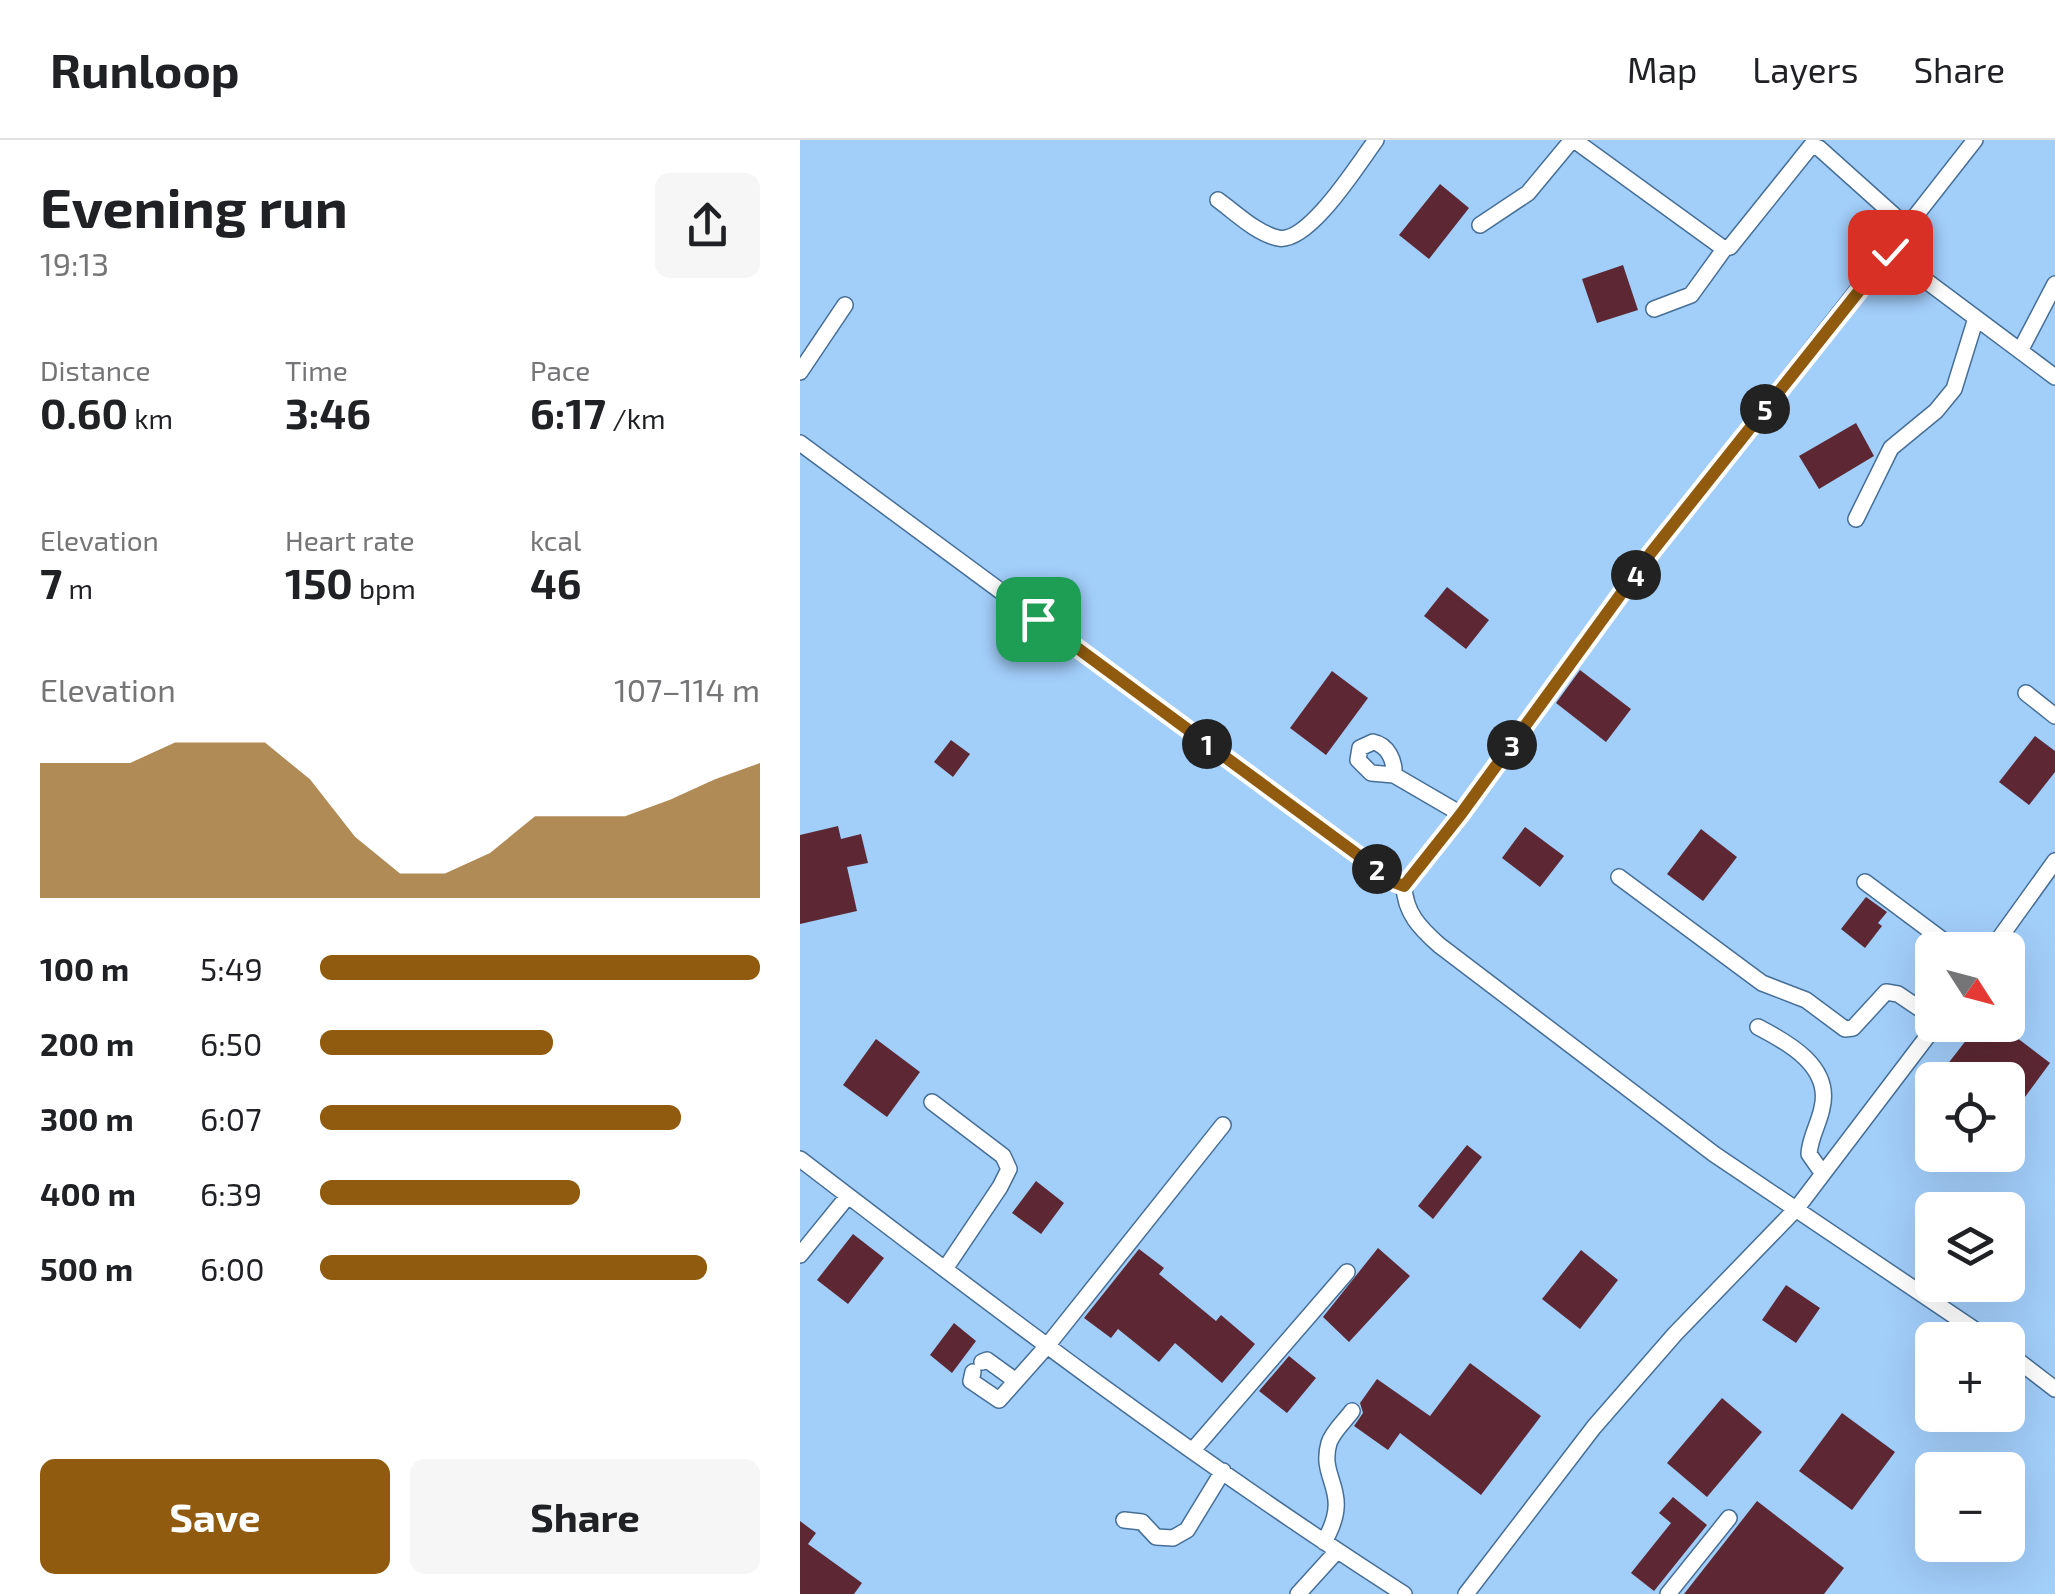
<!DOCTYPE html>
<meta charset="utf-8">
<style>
body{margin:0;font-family:"Exo 2",sans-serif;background:#f6f6f6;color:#202124;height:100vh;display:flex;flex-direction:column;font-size:38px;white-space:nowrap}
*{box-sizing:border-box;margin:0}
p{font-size:32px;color:#757577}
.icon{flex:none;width:55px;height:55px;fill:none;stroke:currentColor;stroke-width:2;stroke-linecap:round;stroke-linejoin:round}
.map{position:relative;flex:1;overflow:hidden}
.panel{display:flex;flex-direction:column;background:#fff;width:800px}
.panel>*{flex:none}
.needle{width:65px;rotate:126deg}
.buttons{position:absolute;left:1115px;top:792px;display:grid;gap:20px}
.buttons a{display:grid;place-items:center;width:110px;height:110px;border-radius:15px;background:#fff;box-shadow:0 10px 40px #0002;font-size:50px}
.pin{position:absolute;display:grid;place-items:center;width:85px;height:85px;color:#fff;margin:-42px;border-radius:20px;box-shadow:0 5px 15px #0006}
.km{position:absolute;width:50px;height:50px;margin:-25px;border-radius:50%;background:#222;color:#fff;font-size:28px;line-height:50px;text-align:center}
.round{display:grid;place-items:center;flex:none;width:105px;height:105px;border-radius:15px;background:#f6f6f6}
.headline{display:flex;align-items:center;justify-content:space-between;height:170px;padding:0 40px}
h1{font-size:55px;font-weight:700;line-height:75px}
.metrics{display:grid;grid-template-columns:repeat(3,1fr);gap:15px;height:170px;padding:10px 40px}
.metrics div{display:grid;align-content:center}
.metrics b{font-size:42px;font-weight:700}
.metrics small{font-size:28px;font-weight:400}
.metrics p{font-size:28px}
.chart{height:280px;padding:20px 40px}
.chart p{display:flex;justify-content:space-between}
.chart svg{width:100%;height:180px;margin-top:10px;fill:#905b0e;opacity:.7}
.button{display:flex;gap:20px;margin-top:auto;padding:20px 40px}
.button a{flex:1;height:115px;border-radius:15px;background:#905b0e;color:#fff;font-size:40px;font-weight:700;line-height:115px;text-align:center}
.button a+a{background:#f6f6f6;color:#202124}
ul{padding:0 40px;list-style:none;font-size:32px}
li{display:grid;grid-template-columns:160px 120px 1fr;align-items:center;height:75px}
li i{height:25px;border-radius:12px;background:#905b0e}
header{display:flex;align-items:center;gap:60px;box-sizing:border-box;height:140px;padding:0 50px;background:#fff;border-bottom:2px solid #e0e0e0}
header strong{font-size:48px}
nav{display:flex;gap:55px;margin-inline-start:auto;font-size:35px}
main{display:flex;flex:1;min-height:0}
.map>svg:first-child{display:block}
.building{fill:#5d2833}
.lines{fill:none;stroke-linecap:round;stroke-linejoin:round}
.street-casing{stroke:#466f97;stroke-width:18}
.street{stroke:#fff;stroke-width:15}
.route-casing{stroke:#fff;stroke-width:20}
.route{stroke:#905b0e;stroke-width:12}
</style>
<header>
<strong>Runloop</strong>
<nav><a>Map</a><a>Layers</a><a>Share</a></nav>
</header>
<main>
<section class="panel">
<div class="headline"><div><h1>Evening run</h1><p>19:13</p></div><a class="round"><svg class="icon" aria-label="share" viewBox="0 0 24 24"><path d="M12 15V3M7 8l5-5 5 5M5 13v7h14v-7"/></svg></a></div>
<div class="metrics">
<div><p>Distance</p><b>0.60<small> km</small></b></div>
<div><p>Time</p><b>3:46</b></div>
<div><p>Pace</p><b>6:17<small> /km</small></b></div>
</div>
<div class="metrics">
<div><p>Elevation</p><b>7<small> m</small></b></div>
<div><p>Heart rate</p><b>150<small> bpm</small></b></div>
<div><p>kcal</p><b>46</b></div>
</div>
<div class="chart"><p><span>Elevation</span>107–114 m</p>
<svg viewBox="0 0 160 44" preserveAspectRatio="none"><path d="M0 44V11L10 11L20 11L30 6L40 6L50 6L60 15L70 29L80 38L90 38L100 33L110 24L120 24L130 24L140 20L150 15L160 11V44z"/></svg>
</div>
<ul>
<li><b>100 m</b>5:49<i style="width:100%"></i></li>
<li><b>200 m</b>6:50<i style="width:53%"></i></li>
<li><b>300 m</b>6:07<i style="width:82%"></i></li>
<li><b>400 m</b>6:39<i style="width:59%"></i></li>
<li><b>500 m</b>6:00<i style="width:88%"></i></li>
</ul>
<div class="button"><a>Save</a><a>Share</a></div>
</section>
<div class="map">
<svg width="1255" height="1454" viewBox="0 0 1255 1454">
<rect width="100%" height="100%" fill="#a2cefa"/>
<path class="building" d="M 640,44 L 669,68 L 629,119 L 599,95 Z
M 823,125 L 838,170 L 797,183 L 782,139 Z
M 1056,283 L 1074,316 L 1019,349 L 999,316 Z
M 647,447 L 689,480 L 666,509 L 624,476 Z
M 780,530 L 831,569 L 806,602 L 756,563 Z
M 532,531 L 568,558 L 526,615 L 490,588 Z
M 1235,596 L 1255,611 L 1255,632 L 1229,665 L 1199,642 Z
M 151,600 L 170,614 L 153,637 L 134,622 Z
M 38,686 L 41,699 L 61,694 L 68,723 L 47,727 L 57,771 L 0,784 L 0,695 Z
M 725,687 L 764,716 L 740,747 L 702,718 Z
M 901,689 L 937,717 L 903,761 L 867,734 Z
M 1066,757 L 1087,772 L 1078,783 L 1082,786 L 1065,808 L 1041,789 Z
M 1178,885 L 1200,885 L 1250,923 L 1208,980 L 1208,940 L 1156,940 L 1143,930 Z
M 76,899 L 120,932 L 87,977 L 43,945 Z
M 667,1005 L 682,1017 L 633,1079 L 618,1066 Z
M 236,1041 L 264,1063 L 241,1094 L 212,1073 Z
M 53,1094 L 84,1118 L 48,1164 L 17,1140 Z
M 578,1108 L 610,1136 L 549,1202 L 523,1177 Z
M 339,1109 L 364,1128 L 359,1134 L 416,1181 L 421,1175 L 455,1204 L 422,1243 L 375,1203 L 359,1222 L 318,1189 L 311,1198 L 284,1178 Z
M 781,1110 L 818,1140 L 780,1189 L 742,1159 Z
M 986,1145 L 1020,1168 L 996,1203 L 962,1180 Z
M 154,1183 L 176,1201 L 152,1233 L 130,1215 Z
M 489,1216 L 516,1238 L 487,1273 L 459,1251 Z
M 670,1223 L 741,1276 L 681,1355 L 600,1293 L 588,1310 L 554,1286 L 563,1273 L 560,1263 L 577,1239 L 630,1276 Z
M 922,1258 L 962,1292 L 907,1357 L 867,1323 Z
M 1042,1273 L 1095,1312 L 1052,1370 L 999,1331 Z
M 873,1357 L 907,1385 L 854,1451 L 831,1433 L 871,1383 L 859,1373 Z
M 957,1361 L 1044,1428 L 1024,1454 L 884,1454 Z
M 0,1381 L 16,1393 L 8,1404 L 62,1443 L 54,1454 L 0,1454 Z"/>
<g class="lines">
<g class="street-casing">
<path id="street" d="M 774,0 L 923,108 L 930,107 L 1011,6 L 1019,8 L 1106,86
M 1175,0 L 850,415 L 661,674 L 604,746 C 605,773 620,788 639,805 L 914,1014 L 1190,1200
M 418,60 C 436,73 456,93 478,98 C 508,105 559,23 576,0
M 680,85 L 728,53 L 772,0
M 1089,113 L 1255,237
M 854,169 L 891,155 L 925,108
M 1220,211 L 1255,144
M 0,232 L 45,165
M 0,303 L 596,743 L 604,746
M 1056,379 L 1091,308 L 1136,271 L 1154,249 L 1176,178
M 1226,553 L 1255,576
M 594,635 C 595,621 588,605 573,602 L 560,608 L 558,620 L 571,633 L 594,635 L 661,674
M 819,737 L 962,843 L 1006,860 L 1045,889 L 1053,888 L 1086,852 L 1098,854 L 1132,877
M 1065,742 L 1156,810
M 1191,810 L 1255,721
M 958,887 C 989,903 1032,927 1022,968 C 1019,984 1010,997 1009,1014 L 1023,1034
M 132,962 L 203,1016 L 209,1029 L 200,1047 L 145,1129
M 0,1019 C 197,1170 395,1320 604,1454
M 0,1115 L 48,1056
M 1208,1213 L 1255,1249
M 182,1222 L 187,1220 L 216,1241
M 173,1232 L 171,1241 L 199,1260 L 247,1206 L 423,985
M 393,1310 L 547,1132
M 324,1380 L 342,1382 L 356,1397 L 373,1398 L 387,1390 L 423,1331
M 524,1402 C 554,1350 518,1341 529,1303 C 533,1291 545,1281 552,1271
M 498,1454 L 537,1411
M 666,1454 L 794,1287 L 875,1194 L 997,1068 L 1136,885
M 868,1454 L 929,1378"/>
</g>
<use href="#street" class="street"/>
</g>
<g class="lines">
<g class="route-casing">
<path id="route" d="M 238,479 L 596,743 L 604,746 L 661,674 L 850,414 L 1090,112"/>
</g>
<use href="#route" class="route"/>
</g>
</svg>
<div class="buttons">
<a><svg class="needle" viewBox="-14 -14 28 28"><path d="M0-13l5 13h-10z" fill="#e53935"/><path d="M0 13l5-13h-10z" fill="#757577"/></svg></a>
<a><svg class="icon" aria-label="locate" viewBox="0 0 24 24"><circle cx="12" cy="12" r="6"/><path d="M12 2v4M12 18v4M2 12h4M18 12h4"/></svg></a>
<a><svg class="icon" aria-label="layers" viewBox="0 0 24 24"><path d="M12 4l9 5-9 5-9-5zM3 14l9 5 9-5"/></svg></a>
<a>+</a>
<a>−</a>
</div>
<div class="pin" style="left:238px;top:479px;background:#1e9e55"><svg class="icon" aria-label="arrive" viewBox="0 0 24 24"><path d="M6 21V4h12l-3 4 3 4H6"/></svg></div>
<div class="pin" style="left:1090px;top:112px;background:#d93025"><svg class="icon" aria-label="check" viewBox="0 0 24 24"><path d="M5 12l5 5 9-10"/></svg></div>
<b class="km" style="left:407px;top:604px">1</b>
<b class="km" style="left:577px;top:729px">2</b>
<b class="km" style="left:712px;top:605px">3</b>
<b class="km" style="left:836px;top:435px">4</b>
<b class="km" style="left:965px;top:269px">5</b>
</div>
</main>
